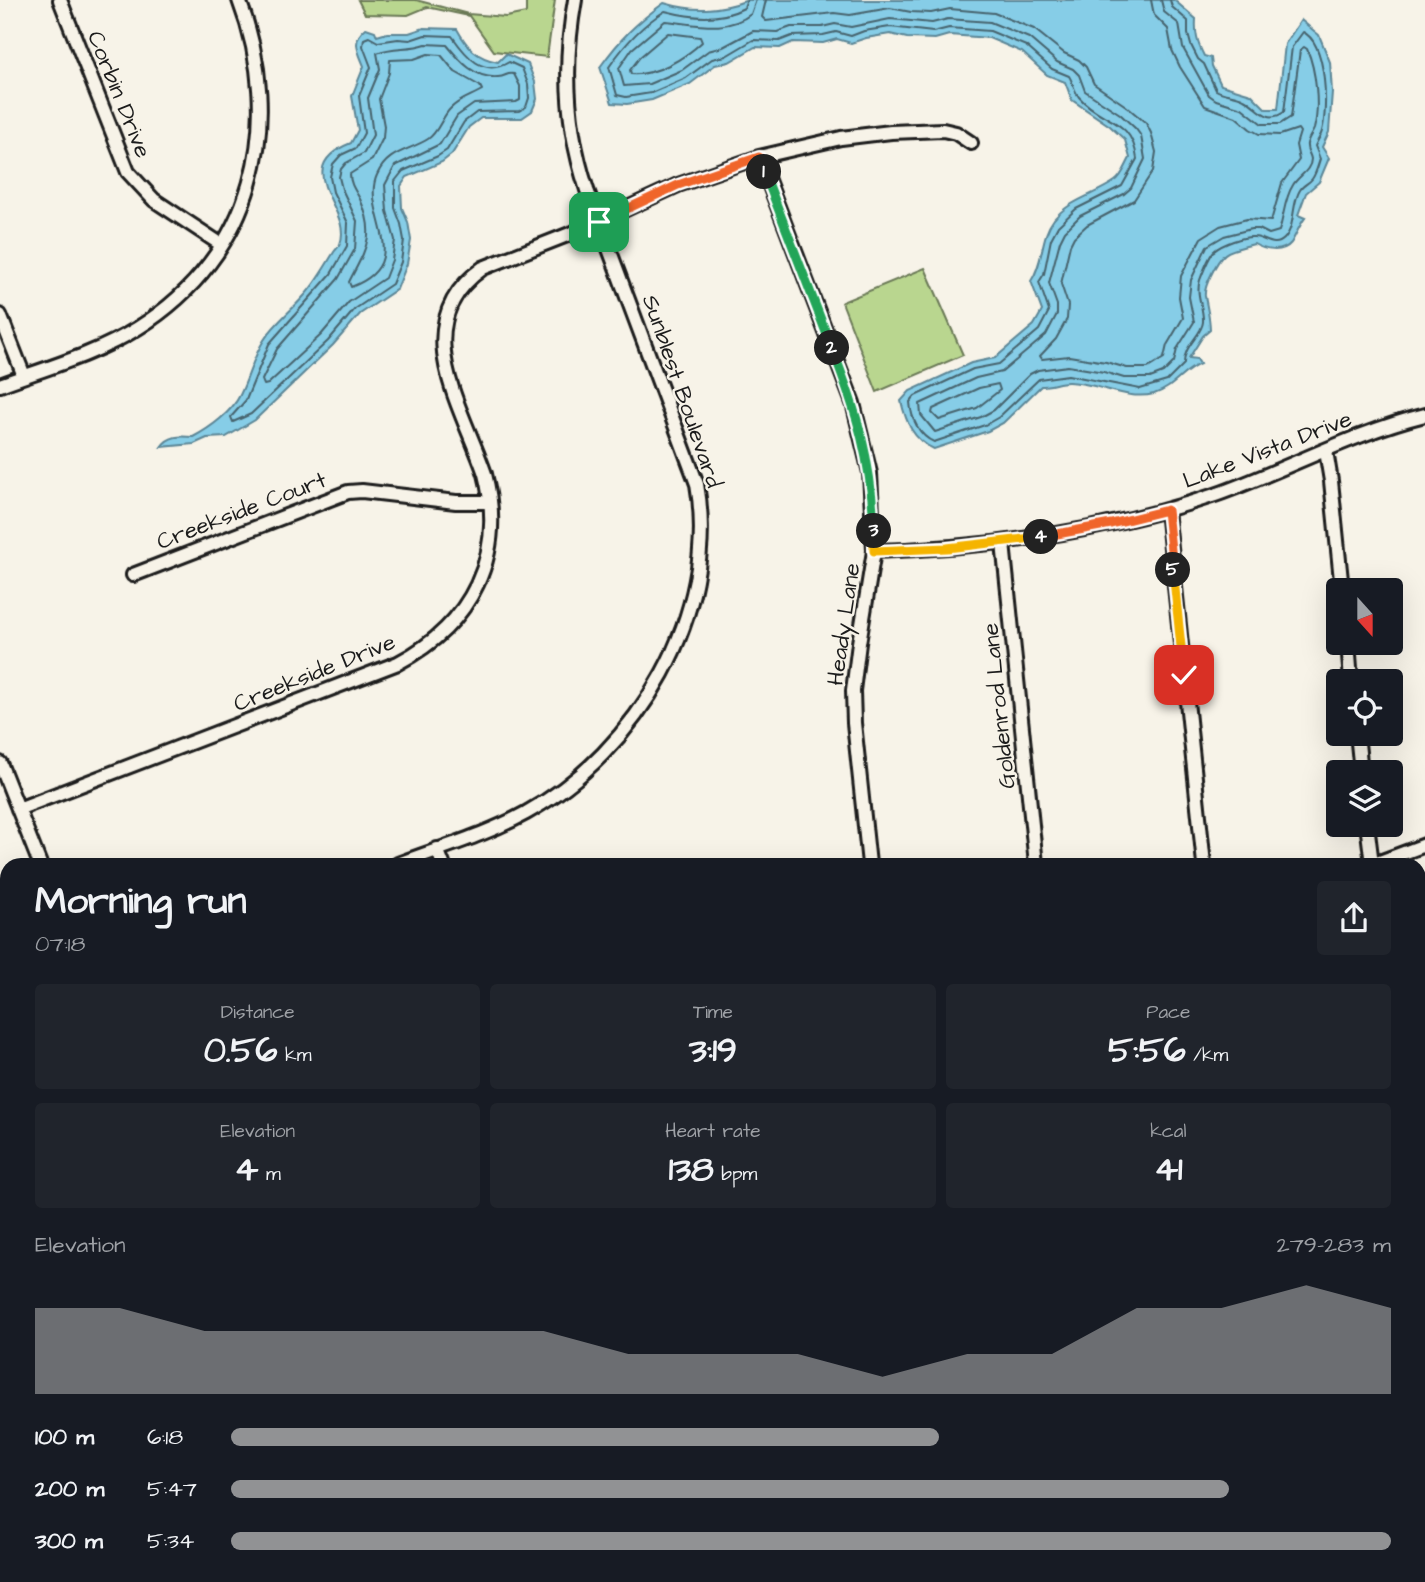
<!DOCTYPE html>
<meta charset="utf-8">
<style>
body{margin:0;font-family:"Architects Daughter",sans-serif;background:#20242c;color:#f1f3f6;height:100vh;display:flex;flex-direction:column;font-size:26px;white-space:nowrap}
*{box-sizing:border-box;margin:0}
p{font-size:23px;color:#9ea1a6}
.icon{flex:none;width:38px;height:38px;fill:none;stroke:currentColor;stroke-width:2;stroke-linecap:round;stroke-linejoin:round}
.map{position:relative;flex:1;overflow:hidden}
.panel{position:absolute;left:0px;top:858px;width:1426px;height:724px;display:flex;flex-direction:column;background:#171b24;border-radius:21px 21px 0 0;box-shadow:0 7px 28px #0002}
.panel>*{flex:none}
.needle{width:46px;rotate:159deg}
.tools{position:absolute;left:1326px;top:578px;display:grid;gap:14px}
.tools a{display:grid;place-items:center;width:77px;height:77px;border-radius:7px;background:#171b24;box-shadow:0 7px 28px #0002;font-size:35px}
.pin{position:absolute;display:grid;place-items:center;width:60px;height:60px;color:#fff;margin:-30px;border-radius:14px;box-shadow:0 4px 10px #0006}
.km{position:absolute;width:35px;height:35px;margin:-18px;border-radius:50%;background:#222;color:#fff;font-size:19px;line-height:35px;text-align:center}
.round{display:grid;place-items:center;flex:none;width:74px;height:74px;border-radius:7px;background:#20242c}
.head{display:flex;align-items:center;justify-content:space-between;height:119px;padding:0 35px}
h1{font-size:38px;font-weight:700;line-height:52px}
.metrics{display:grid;grid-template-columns:repeat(3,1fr);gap:10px;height:119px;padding:7px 35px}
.metrics div{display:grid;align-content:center;border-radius:7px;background:#20242c;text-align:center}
.metrics b{font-size:35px;font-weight:700}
.metrics small{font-size:19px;font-weight:400}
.metrics p{font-size:19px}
.chart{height:196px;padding:14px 35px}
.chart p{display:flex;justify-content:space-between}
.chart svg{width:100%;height:126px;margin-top:7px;fill:#919294;opacity:.7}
ul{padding:0 35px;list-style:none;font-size:23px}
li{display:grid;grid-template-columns:112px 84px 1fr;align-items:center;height:52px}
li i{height:18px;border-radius:9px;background:#919294}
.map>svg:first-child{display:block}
.green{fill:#b9d68f;stroke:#6a7956;stroke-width:2}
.water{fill:#86cde7;stroke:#5c8696;stroke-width:2}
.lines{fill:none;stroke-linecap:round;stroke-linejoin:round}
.shore{stroke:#46636d;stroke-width:2}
.minor-casing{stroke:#1c1c1c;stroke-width:18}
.minor{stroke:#f7f3e8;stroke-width:12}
.split-1-casing{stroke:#fff;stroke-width:14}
.split-2-casing{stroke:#fff;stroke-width:14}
.split-3-casing{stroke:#fff;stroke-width:14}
.split-4-casing{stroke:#fff;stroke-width:14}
.split-5-casing{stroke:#fff;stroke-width:14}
.split-6-casing{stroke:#fff;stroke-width:14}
.split-1{stroke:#f0652b;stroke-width:9}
.split-2{stroke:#22a559;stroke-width:9}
.split-3{stroke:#22a559;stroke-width:9}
.split-4{stroke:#f5b400;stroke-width:9}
.split-5{stroke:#f0652b;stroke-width:9}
.split-6{stroke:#f5b400;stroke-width:9}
.labels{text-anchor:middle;stroke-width:5;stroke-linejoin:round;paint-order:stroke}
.street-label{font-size:23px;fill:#1c1c1c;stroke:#f7f3e8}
</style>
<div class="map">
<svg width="1425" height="1582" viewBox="0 0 1425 1582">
<rect width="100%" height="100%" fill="#f7f3e8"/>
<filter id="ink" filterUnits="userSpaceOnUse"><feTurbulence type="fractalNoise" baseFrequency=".0143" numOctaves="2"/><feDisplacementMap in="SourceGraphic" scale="14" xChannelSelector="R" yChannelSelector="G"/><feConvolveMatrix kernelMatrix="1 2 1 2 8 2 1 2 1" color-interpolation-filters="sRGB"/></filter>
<g filter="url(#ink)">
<path class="green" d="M 358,0 L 416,0 L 468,14 L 506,17 L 526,13 L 526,2 L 529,0 L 555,0 L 547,57 L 494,51 L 469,16 L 427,7 L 408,15 L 365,14 Z
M 925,268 L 963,355 L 877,392 L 842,302 Z"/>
<path class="water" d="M 748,0 L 1174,0 L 1196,19 C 1195,34 1197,42 1204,56 L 1211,58 L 1212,66 L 1221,85 L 1251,94 L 1266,109 L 1278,109 L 1285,44 L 1301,20 L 1319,35 L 1330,62 L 1332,92 L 1329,132 L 1322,147 L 1329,158 L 1319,182 L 1306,193 L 1298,215 L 1305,218 C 1300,224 1294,239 1291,243 C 1282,254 1264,250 1254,244 C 1228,251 1223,249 1211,275 C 1208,281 1204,289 1205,296 C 1207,308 1210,318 1210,330 L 1203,336 L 1189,358 L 1197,359 L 1200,364 C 1182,371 1174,388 1154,394 C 1125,401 1097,382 1068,382 C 1059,382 1051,386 1041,386 L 1003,423 L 988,431 L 934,449 C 913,440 906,422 901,401 L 910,391 L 971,363 L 995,358 L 1034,325 L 1042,311 L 1031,281 C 1044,262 1040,237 1054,219 C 1071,199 1095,195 1115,181 C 1122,177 1126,165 1130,158 L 1125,140 L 1110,126 L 1072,100 L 1065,82 L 1047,75 L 1022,52 L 989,38 L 949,35 L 935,39 L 907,38 L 890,34 L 866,38 L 851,43 L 837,39 L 823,43 L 793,42 L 780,48 L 755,47 L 729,62 L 715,65 L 690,84 L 652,100 L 627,104 L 612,103 L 600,67 C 620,39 636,23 664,3 C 694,12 719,11 748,0 Z
M 366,28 L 375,31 L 377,36 L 387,33 L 409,33 L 424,28 L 457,29 C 467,47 476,58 498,62 L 506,54 L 528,64 L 535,82 L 537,99 L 532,111 L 522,118 L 481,118 L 469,127 L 452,154 L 442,162 L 407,177 L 401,186 L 402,208 L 408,222 L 411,240 L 407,264 L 397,289 L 360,314 L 333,345 L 255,420 L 226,437 L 207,438 L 194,444 L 161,447 C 169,435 180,436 193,437 C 210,428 232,412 240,395 C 249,377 253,357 264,340 C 274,324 291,311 304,296 C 316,283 324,268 334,252 C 336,249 339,247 340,244 C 354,209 286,169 351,143 L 358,130 L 352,96 L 364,66 C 358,51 351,40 366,28 Z"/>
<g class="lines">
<path class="shore" d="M 747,0 L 744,8 C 719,21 692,18 665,11 C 642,25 624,45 609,67 L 617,95 L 626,97 L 651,93 L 686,78 L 712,59 L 726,56 L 753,40 L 779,41 L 792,36 L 823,35 L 836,32 L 851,36 L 864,31 L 890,27 L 933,32 L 949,28 L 990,31 L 1026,46 L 1052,69 L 1069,76 C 1073,82 1074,91 1079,97 C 1101,123 1132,117 1137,159 L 1122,186 L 1076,209 L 1058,226 L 1051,239 L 1044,274 L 1039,282 L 1049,311 L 1039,330 L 999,364 L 973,369 L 915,396 L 910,402 C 911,418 919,436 934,442 L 985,425 L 999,417 L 1039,379 L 1068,375 L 1140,389 L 1167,381 L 1184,364 C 1183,346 1202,335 1203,322 C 1204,307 1195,295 1200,280 C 1203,272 1209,257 1214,251 C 1222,244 1244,236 1254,237 C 1264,237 1274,249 1284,239 C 1296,227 1291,204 1300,190 C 1303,185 1309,183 1312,179 C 1316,174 1318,165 1320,159 L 1315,146 C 1317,141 1321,136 1322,131 C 1328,108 1327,43 1303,32 L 1292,47 L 1284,112 C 1266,125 1258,106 1244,99 C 1235,94 1224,95 1216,90 L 1204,64 L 1198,59 L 1191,45 L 1188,34 L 1188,21 L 1172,7 L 1170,0
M 756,0 L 751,14 C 725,34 693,23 665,21 L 632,49 L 619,68 L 624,86 L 649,84 L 682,70 L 708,51 L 723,47 L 753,31 L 777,32 L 791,27 L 822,27 L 835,24 L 851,27 L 890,19 L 932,23 L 948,19 L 990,22 L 1029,38 L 1057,62 L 1073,69 L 1079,75 L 1085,91 L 1120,114 L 1136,129 L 1141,136 L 1145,159 L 1131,188 L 1124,194 L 1080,216 L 1065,231 L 1060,241 L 1049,283 L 1057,305 L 1057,314 L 1046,335 L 1002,372 L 976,378 L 920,404 L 921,415 L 935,432 L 981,417 L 994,410 L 1030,374 L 1038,370 L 1068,366 L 1104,372 L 1124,378 L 1150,378 L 1163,373 L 1174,362 L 1177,349 L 1194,322 L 1189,297 L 1191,280 L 1207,246 L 1224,236 L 1251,229 L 1259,229 L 1269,234 L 1279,231 C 1284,217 1284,199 1293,185 C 1298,176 1311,171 1311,159 C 1310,153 1306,150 1307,144 C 1308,138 1312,134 1314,129 C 1320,107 1316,70 1307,49 L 1304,47 L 1300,50 L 1291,117 L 1280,124 L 1262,124 L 1242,108 L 1216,100 L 1209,95 L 1183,48 L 1179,24 L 1164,12 L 1161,0
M 766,0 L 762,17 L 766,21 L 834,13 L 850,15 L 890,8 L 911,12 L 931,13 L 950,9 L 994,13 L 1034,29 L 1064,53 L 1079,60 L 1086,67 L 1094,84 L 1126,106 L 1146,123 L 1151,133 L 1156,152 L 1153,171 L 1134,200 L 1087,225 L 1074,237 L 1070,245 L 1061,284 L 1068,305 L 1067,319 L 1056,339 L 1040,356 L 1042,359 L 1069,356 L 1106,362 L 1127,368 L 1148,368 L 1164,358 L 1167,345 L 1183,318 L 1179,297 L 1181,276 L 1201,238 L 1220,226 L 1247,219 L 1271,221 L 1282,183 L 1299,160 L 1296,145 L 1300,132 L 1298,129 L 1280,135 L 1259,134 L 1250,129 L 1236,117 L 1205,106 L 1180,67 L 1172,50 L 1168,29 L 1154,15 L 1151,0
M 668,33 L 700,37 L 702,42 C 685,58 656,76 631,74 L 630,70 L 640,57 Z
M 425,35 L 452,36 C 466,56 483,78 509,62 L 522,68 L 528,84 L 529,98 L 526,107 L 519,111 L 477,112 L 464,122 L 447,150 L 438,156 L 403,171 L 395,181 L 395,208 L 401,224 L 404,240 L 401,262 L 392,284 L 355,309 L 328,341 L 251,414 L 233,422 L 231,417 L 246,400 L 269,344 L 331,274 L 347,246 L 348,223 L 333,192 L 330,177 L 333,164 L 341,155 L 356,148 L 364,133 L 359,96 L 371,67 L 363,46 L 364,39 L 369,37 L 378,42 L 398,39 L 410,40 Z
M 426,44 L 447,45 C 460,61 475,79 498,77 C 506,77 507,72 514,74 L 520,86 L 520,100 L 516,102 L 474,104 L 457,116 L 440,144 L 395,166 L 385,185 L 387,211 L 395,240 L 392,260 L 385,278 L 349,302 L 321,335 L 268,384 L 264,385 L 262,380 L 277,349 L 338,279 L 355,249 L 357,221 L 342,189 L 339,177 L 341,169 L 346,163 L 364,153 L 373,135 L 368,98 L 380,69 L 377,53 C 393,46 409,50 426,44 Z
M 428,54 L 441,55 L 455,72 L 480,86 L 482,90 C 472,96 459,99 450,109 C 442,117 438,133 428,139 C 409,151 387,151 377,175 C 360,212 417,262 351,287 L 349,282 C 365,250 377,236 360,199 C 355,190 350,184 350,174 L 372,160 L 383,138 L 384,126 L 379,99 L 389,73 L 390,60 L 414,59 Z
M 998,384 L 1000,390 L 977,408 L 939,420 L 932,413 L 933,409 L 979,388 Z"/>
<g class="minor-casing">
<path id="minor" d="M 60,0 L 128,172 L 154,200 L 222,245
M 759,157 L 853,403 L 870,473 L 874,551 L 859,643 L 853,691 L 854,723 L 869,864
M 0,315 L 24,376
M 0,385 C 46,368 97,354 138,328 C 254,256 286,123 239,0
M 1326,451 L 1331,481 L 1342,590
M 1167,510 L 1204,864
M 1003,543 L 1036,864
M 874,551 C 990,548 1105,532 1215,495 C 1286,470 1352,433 1425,415
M 133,575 L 348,492 L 362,491 L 456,502 L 490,502
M 1348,642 L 1351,681
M 1357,733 L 1361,772
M 0,763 L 40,864
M 18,809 L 398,663 C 472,624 506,555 485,474 C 462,406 405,323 483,268 L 580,230 L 678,185 L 759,157 L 841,138 L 891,132 L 943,130 L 956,133 L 971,143
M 1367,824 L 1372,864
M 437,849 L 443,864
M 398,864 C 440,848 486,835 526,813 C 638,751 720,613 697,484 L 587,190 C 566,127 563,65 575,0
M 1374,864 L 1425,845
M 1419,965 L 1425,963
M 1419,987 L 1425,985
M 0,1020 L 7,1017
M 1419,1108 L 1425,1105
M 1419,1281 L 1425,1289
M 188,1575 L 191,1582
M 401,1575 L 403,1582
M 580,1575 L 583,1582
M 771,1575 L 772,1582
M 942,1575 L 944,1582
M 996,1582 L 1012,1575"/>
</g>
<use href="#minor" class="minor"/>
</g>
</g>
<g class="lines" filter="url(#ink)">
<g class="split-1-casing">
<path id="split-1" d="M 599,222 L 678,185 L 759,157 L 764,172"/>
</g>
<g class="split-2-casing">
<path id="split-2" d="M 764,172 L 832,348"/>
</g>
<g class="split-3-casing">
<path id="split-3" d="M 832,348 C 857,412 872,462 874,531"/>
</g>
<g class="split-4-casing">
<path id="split-4" d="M 874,531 L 874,551 L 947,548 L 1041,537"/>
</g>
<g class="split-5-casing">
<path id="split-5" d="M 1041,537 L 1111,524 L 1167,510 L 1173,570"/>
</g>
<g class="split-6-casing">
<path id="split-6" d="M 1173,570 L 1184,675"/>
</g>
<use href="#split-1" class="split-1"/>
<use href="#split-2" class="split-2"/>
<use href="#split-3" class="split-3"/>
<use href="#split-4" class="split-4"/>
<use href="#split-5" class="split-5"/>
<use href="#split-6" class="split-6"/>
</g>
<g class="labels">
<g class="street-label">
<text transform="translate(120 94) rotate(68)" y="8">Corbin Drive</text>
<text transform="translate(683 391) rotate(71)" y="8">Sunblest Boulevard</text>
<text transform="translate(1267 449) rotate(-21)" y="8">Lake Vista Drive</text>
<text transform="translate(241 510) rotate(-21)" y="8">Creekside Court</text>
<text transform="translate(843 624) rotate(-82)" y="8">Heady Lane</text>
<text transform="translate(314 672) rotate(-22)" y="8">Creekside Drive</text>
<text transform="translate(998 706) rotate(-96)" y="8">Goldenrod Lane</text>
</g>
</g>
</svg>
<div class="tools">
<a><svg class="needle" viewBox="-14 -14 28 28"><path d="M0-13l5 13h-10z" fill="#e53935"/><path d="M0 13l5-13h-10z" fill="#9ea1a6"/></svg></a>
<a><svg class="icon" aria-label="locate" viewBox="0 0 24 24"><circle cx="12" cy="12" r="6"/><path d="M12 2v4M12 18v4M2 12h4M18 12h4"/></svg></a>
<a><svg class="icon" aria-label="layers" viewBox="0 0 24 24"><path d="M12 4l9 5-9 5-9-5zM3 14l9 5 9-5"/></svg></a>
</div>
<div class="pin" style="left:599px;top:222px;background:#1e9e55"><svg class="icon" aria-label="arrive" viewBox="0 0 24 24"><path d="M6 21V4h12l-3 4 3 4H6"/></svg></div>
<div class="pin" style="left:1184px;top:675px;background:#d93025"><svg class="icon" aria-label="check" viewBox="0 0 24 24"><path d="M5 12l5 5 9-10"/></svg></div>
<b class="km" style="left:764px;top:172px">1</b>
<b class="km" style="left:832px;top:348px">2</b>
<b class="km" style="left:874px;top:531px">3</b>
<b class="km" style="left:1041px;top:537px">4</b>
<b class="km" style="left:1173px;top:570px">5</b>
<section class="panel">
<div class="head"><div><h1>Morning run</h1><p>07:18</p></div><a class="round"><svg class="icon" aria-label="share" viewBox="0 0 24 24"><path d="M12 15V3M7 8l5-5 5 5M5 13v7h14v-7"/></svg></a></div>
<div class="metrics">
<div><p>Distance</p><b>0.56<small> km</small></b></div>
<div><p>Time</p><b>3:19</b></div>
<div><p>Pace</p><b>5:56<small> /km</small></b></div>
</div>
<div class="metrics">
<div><p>Elevation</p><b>4<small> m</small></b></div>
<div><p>Heart rate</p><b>138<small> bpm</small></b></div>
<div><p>kcal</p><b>41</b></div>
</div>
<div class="chart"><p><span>Elevation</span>279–283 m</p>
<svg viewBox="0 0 160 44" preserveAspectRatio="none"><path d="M0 44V14L10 14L20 22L30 22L40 22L50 22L60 22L70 30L80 30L90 30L100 38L110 30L120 30L130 14L140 14L150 6L160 14V44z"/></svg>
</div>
<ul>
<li><b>100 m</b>6:18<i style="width:61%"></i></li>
<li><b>200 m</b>5:47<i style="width:86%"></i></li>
<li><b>300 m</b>5:34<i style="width:100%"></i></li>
</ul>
</section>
</div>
